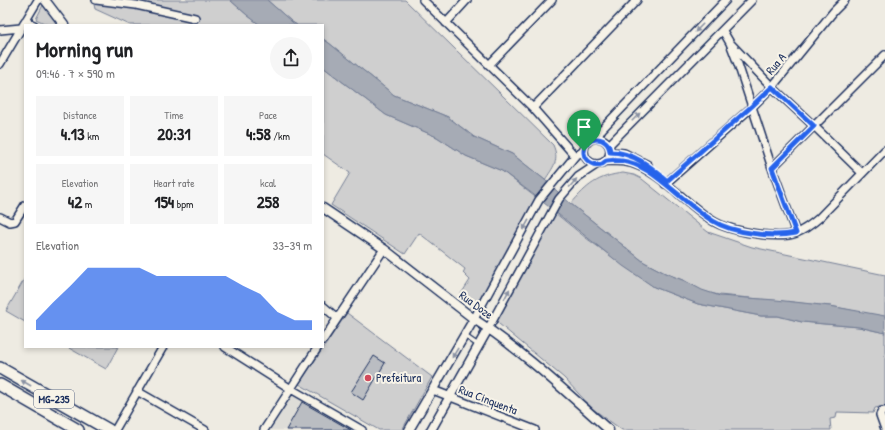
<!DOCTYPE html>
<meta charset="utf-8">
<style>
body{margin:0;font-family:"Patrick Hand",sans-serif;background:#f6f6f6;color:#202124;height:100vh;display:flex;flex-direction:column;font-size:15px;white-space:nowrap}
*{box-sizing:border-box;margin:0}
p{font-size:13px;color:#757577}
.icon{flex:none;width:22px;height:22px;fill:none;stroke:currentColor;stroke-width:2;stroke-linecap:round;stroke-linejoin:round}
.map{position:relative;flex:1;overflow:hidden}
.sheet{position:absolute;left:24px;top:24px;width:300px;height:324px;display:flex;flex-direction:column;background:#fff;border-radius:0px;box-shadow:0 2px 6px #0003}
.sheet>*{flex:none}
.pin{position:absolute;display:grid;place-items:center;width:34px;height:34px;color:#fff;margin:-41px -17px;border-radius:50% 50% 50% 0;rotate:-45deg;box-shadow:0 0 4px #0007}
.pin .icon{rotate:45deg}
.round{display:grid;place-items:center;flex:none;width:42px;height:42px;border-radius:21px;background:#f6f6f6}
.headline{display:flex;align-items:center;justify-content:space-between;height:68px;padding:0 12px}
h1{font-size:22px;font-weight:700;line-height:30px}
.metrics{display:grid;grid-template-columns:repeat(3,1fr);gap:6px;height:68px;padding:4px 12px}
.metrics div{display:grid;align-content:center;border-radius:0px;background:#f6f6f6;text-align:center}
.metrics b{font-size:17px;font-weight:700}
.metrics small{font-size:11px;font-weight:400}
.metrics p{font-size:11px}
.chart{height:112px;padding:8px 12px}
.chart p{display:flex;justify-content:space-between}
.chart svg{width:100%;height:72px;margin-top:4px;fill:#2563eb;opacity:.7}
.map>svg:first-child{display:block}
.built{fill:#deddd8}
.green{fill:#cfcfcf;stroke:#757f96}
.water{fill:#a6abb5;stroke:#6e7992}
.building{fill:#babdc2;stroke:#1b2f5e}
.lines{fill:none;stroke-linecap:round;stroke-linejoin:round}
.service-casing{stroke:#1b2f5e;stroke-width:6}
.minor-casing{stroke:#1b2f5e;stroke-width:10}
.tertiary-casing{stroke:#1b2f5e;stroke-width:11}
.primary-casing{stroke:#1b2f5e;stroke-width:14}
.service{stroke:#f7f3e8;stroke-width:3.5}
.minor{stroke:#f7f3e8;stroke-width:7}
.tertiary{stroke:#f7f3e8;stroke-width:8}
.primary{stroke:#f7f3e8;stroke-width:11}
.oneway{fill:#8991a3}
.route-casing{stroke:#fff;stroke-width:8}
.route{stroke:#2563eb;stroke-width:5}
.poi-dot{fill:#d1495b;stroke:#f7f3e8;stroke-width:1.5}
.labels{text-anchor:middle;stroke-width:4;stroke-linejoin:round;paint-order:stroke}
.shield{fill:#f7f3e8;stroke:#5d6a87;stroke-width:1}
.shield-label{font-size:11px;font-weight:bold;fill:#1b2f5e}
.street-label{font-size:12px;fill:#1b2f5e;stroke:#f7f3e8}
.poi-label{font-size:12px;fill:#1b2f5e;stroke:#f7f3e8;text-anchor:start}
</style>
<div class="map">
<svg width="885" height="430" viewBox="0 0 885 430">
<rect width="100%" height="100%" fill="#eeebe2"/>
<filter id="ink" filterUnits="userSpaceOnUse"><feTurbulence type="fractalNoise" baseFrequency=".025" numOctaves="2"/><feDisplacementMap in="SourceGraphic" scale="8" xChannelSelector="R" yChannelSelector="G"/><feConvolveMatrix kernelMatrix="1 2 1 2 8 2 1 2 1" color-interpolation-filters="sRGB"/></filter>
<g filter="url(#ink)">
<path class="built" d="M 292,394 L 354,430 L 270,430 Z"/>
<path class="green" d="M 93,0 L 230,0 L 247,15 L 260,25 L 130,25 L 95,9 Z
M 267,0 L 405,0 L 553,145 C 560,161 553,167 545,180 L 512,154 L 474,137 L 448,117 L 394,95 L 329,43 L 323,39 L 323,25 L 297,25 L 292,22 Z
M 43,5 L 58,25 L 48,25 L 36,19 Z
M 323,67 L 386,115 L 437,137 L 466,156 L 502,171 L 539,200 L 478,312 L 459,297 L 470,280 L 463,273 L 465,269 L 419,233 L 405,254 L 331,205 L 350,173 L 323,154 Z
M 623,173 L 634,175 L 642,179 L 708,232 L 752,247 L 885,275 L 885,317 L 830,306 L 719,295 L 702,291 L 685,281 L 665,273 L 644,262 L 571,204 C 587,185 598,176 623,173 Z
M 555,213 L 586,238 L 654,287 L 698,304 L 761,316 L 778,316 L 802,322 L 859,327 L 885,333 L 885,406 L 875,408 L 873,413 L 837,412 L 836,418 L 830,419 L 831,430 L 622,430 L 593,409 L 564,378 L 493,319 Z
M 25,278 L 25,322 L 6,311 Z
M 347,313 L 432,377 L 402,430 L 379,430 L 299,384 Z
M 67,347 L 118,347 L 106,369 Z"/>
<path class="water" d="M 230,0 L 267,0 L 292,22 L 297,25 L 260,25 L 247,15 Z
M 323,39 L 329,43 L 394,95 L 448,117 L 474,137 L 512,154 L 545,180 L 571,204 L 644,262 L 665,273 L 685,281 L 702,290 L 720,296 L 776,300 L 830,306 L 885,316 L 885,333 L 859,327 L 802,322 L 778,316 L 761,316 L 698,304 L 654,287 L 623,266 L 534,195 L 502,171 L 466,156 L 437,137 L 386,115 L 323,67 Z"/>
<path class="building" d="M 374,356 L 385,363 L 363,400 L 351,392 Z
M 302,402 L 351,430 L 286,430 Z"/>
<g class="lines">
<g class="service-casing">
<path id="service" d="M 465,336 L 478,345"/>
</g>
<g class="minor-casing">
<path id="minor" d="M 96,0 L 136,5 L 195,18
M 423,0 L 533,108 L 575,156
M 25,21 L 34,25
M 446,23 L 467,0
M 0,30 L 21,28
M 723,31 L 730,43 L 772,87 L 814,126 L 862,173
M 730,43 L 738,64 L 772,168 L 796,233
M 0,64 L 38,0
M 489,65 L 552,0
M 533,108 L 637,0
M584 151a13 13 0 1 1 26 0a13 13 0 1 1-26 0Z
M 597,138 L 602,129 L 726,0
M 609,145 L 752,0
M 610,152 L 624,153 L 648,165
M 606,161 C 618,161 629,161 639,166 C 665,178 688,205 713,221 C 729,231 778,240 796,233 C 805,230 812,224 819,218 L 885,150
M 772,168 L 885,55
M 665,184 L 752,107 L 772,87 L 834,11 L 845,0
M 0,217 L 10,222 L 15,221 L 25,205
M 323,306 L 337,318
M 474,319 L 539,200 L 575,156 L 584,151
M 488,329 L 559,199 L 578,177 L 596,165
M 323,340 L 384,249
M 225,347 L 291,389 L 362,430
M 433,390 L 535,430
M 137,391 L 205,430
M 885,411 L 882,411 L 880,415 L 885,429
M 115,430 L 163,347
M 264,430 L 318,347"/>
</g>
<g class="tertiary-casing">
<path id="tertiary" d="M 45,0 L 64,25
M 323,208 L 384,249 L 474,319 C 523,351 566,392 609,430
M 409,430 L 474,319
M 431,430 L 488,329"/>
</g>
<g class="primary-casing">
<path id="primary" d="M 0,368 L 109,430
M 0,385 L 78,430"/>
</g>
<use href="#service" class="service"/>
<use href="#minor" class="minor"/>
<use href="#tertiary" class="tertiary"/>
<use href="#primary" class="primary"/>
</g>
<defs><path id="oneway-solid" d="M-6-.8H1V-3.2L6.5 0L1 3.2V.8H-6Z"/></defs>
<g class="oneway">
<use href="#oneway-solid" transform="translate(699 28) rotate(134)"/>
<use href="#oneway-solid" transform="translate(636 117) rotate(-45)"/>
<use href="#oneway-solid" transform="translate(573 183) rotate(-49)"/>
<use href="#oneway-solid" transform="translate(526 225) rotate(119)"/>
<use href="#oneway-solid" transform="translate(507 294) rotate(-62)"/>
<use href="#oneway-solid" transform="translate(455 353) rotate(121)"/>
<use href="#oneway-solid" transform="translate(26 383) rotate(-150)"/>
</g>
</g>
<g class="lines" filter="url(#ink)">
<g class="route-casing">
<path id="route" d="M 772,87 L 814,126 L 772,168 L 796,233 C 773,238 732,233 713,221 C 690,207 671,186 648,171 C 640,166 631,162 622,161 C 618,161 612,160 607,161 C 605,161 604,163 602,164 C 594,167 585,161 584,153 C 583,135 609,134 610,152 C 633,152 651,167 667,181 L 752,106 Z"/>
</g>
<use href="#route" class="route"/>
</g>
<circle class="poi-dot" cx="368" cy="378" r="4"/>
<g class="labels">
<rect class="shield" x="34" y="390" width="40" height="18" rx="3"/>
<g class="shield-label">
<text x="54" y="403">MG-235</text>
</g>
<g class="street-label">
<text transform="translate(776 64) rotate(-50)" y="4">Rua A</text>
<text transform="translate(476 305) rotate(36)" y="4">Rua Doze</text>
<text transform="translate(488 400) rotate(21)" y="4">Rua Cinquenta</text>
</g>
<g class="poi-label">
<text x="376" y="382">Prefeitura</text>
</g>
</g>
</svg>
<div class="pin" style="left:584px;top:151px;background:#1e9e55"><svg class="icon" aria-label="arrive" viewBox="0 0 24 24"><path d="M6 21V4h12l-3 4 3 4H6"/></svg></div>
<section class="sheet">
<div class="headline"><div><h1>Morning run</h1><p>09:46 · 7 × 590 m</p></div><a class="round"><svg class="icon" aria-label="share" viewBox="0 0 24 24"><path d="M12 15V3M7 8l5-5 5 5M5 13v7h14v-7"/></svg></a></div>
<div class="metrics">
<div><p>Distance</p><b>4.13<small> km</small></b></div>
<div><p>Time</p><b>20:31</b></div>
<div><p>Pace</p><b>4:58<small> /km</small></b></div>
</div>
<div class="metrics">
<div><p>Elevation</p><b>42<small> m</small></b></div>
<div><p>Heart rate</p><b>154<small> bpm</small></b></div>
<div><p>kcal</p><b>258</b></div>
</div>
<div class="chart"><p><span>Elevation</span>33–39 m</p>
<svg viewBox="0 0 160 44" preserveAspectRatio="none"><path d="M0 44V38L10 27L20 17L30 6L40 6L50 6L60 6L70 11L80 11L90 11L100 11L110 11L120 17L130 22L140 33L150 38L160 38V44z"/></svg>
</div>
</section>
</div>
